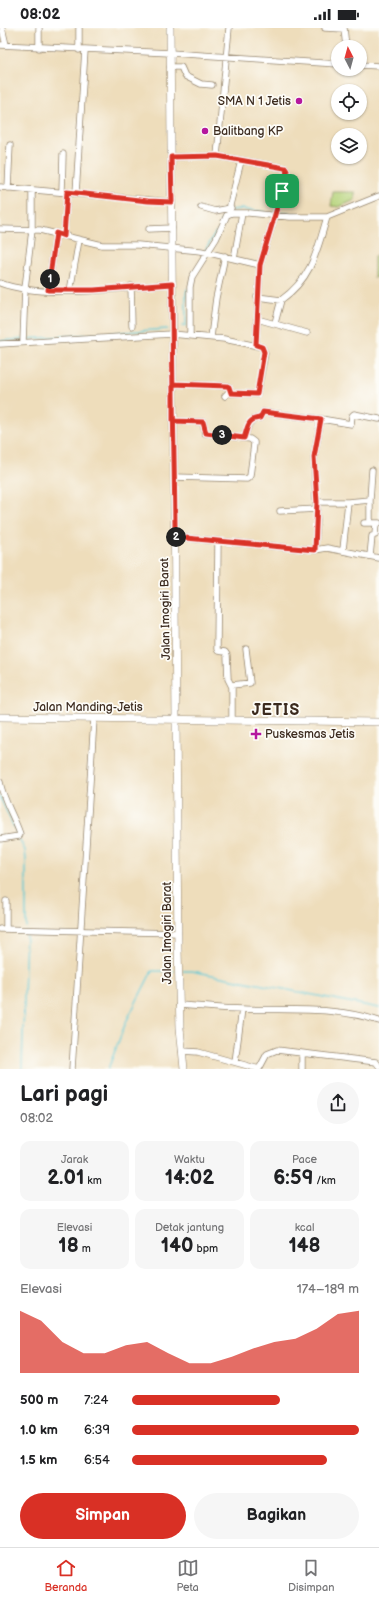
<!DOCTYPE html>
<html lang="id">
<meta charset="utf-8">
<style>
body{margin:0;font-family:"Balsamiq Sans",sans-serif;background:#f6f6f6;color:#202124;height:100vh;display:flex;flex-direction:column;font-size:15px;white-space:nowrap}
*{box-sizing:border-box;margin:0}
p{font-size:13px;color:#757577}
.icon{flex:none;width:22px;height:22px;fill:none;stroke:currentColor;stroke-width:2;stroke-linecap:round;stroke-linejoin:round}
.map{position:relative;height:1041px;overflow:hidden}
.panel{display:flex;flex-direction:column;background:#fff;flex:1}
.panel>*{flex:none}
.needle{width:26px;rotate:354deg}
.buttons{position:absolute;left:331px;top:12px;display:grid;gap:8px}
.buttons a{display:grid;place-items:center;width:36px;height:36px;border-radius:50%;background:#fff;box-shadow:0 1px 3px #0004;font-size:20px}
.pin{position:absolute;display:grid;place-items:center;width:34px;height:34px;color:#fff;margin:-17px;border-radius:8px;box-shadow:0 2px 6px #0006}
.km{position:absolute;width:20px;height:20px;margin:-10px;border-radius:50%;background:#222;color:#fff;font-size:11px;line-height:20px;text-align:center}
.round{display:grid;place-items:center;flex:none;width:42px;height:42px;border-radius:21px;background:#f6f6f6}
.headline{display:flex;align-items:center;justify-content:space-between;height:68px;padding:0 20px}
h1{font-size:22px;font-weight:700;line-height:30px}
.figures{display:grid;grid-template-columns:repeat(3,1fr);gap:6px;height:68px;padding:4px 20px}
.figures div{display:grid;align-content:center;border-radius:10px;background:#f6f6f6;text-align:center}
.figures b{font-size:20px;font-weight:700}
.figures small{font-size:11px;font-weight:400}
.figures p{font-size:11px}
.chart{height:112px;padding:8px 20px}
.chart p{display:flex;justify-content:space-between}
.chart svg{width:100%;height:72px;margin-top:4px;fill:#d93025;opacity:.7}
.button{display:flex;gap:8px;margin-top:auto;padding:8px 20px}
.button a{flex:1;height:46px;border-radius:24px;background:#d93025;color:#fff;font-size:16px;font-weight:700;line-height:46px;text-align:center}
.button a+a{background:#f6f6f6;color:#202124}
ul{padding:0 20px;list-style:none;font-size:13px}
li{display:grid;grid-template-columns:64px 48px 1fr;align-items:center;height:30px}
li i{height:10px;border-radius:5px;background:#d93025}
.status{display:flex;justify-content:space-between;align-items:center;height:28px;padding:0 20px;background:#fff;direction:ltr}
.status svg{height:11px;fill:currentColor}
.tab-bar{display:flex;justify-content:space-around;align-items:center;height:56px;border-top:1px solid #e0e0e0;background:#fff;font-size:11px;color:#757577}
.tab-bar a{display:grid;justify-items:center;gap:2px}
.tab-bar .on{color:#d93025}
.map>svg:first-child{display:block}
.green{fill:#b6d37a;stroke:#787e4c}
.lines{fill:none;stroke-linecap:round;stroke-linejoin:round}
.stream{stroke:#5cc8d5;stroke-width:1.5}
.minor-casing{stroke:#94846c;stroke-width:7}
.major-casing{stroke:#94846c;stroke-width:8}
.minor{stroke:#fff;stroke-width:5.5}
.major{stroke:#fff;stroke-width:7}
.route-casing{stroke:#fff;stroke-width:8}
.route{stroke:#d93025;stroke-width:5}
.poi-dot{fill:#b5179e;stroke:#fdfcf7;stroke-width:1.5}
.labels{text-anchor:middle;stroke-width:3.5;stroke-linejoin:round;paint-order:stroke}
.poi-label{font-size:12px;fill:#3b2a1e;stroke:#fdfcf7;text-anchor:start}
.street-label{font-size:12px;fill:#3b2a1e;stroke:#fdfcf7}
.district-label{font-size:16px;font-weight:bold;letter-spacing:1px;fill:#3b2a1e;stroke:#fdfcf7}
</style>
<div class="status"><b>08:02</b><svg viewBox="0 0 49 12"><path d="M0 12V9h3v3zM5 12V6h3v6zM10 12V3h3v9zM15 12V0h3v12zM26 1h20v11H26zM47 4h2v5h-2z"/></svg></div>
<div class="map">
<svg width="379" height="1041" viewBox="0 0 379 1041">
<rect width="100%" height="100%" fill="#fdfcf7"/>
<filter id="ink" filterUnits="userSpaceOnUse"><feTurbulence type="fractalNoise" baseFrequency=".025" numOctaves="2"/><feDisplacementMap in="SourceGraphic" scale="8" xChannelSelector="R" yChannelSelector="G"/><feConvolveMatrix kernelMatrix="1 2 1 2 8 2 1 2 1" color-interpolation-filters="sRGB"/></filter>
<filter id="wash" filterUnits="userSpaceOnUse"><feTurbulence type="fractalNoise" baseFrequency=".012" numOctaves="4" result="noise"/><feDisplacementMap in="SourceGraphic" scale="16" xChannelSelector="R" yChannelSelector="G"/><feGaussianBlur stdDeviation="0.9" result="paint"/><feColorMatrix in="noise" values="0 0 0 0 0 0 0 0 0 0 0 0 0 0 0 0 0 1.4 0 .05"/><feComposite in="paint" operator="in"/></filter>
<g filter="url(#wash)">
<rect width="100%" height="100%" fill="#edb"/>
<path class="green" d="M 333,164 L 355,164 L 355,172 L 339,179 L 331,178 Z
M 379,228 L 379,249 L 374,250 L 374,229 Z"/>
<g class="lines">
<path class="stream" d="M 231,182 L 240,181 L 265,184
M 277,185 L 297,186
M 220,195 L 226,185
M 205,223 L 216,204
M 182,298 L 186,297 L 186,266 L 187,261
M 25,311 L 167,301
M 0,313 L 22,311
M 0,769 L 17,806
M 19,811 L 25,822 L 26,833 L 26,899
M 183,943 L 192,943 L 379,980
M 22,1041 L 26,903
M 108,1041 L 126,994 L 152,943 L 174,943"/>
</g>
</g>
<g filter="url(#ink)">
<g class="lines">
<g class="minor-casing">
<path id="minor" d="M 2,0 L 6,17
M 325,0 L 344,1
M 344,0 L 346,19
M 0,17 L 170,25 L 338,36
M 39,20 L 39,0
M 79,22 L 79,0
M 360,37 L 379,38
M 170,39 L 181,39 L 185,48 L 201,56 L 212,57
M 217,128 L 229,0
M 0,159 L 172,174
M 8,160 L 10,117
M 62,164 L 63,126
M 76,165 L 85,22
M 201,179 L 215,183 L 231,180
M 230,185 L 230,177 L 241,133
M 0,201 L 40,202 L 102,217 L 138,217 L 201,223 L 260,237 L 287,147 L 287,143 L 285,140 L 217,128 L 171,129
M 149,201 L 172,200
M 64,208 L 67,164
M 234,231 L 242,185
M 0,255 C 45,272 123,259 172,256
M 131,258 L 132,298
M 48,262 L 56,205
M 70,263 L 79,212
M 257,269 L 281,272
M 257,291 L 307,305
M 275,295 L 281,272 C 312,250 317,223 327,189
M 190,307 L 190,259 L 192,249 L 216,211 L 227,187 L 232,185 L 249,185 L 290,189 L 327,189 L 379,168
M 211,309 L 216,270 L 225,228
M 23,314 L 25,260 L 32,202 L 32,162
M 0,316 L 172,306 L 224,311 L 262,319 L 265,325 L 257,366 L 228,365 L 225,368
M 256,317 L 260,237
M 173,356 L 227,358 L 229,359 L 231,365
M 173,393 L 203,394 L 205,405 L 250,411 L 254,414 L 254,416 L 250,448 L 247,451 L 174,449
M 244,410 C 248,400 248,391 260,390 L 263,384 L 321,391
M 317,474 L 348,474
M 280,483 L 317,481
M 364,495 L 379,495
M 370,495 L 370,472 L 372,442
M 375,507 L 376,495
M 175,509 L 315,522 L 327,520 L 379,530
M 218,513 L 217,621 L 218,623 L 225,624 L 227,627 L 228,651 L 232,659 L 232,692
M 315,522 L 317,492 L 314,429 L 321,391 L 351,396 L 352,388 L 354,386 L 379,391
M 343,522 L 348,474 L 370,472
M 370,528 L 372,508
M 232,657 L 250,655 L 246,621
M 0,754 C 3,772 14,788 20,806 L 19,808 L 0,811
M 6,873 L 6,901
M 0,901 L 178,905
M 179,977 C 200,978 222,981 243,981 C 288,983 336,978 379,993
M 182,1023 L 198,1024 L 259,1041 L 267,1026 L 277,1022 L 376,1034 L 379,1038
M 302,1026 L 302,1041
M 235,1034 L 242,981
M 72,1041 L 94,691"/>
</g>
<g class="major-casing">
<path id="major" d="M 170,0 L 178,921 L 180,1000 L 184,1041
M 0,689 L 379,694"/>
</g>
<use href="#minor" class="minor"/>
<use href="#major" class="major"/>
</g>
</g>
<g class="lines" filter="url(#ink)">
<g class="route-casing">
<path id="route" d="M 282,163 L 287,143 L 285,140 L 217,128 L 171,129 L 172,174 L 148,173 L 67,164 L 64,208 L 56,205 L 48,262 L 94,262 L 172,256 C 172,336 174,416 175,496 L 175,509 L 315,522 L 317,474 L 314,429 L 321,391 L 263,384 L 260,390 C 247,391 248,399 244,410 L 206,405 L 203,394 L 173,393 L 173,356 L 227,358 L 229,359 L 231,365 L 257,366 L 264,324 L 262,319 L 256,317 L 260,237 L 282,163"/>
</g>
<use href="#route" class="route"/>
</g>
<g class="poi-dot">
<circle cx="299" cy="73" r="4"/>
<circle cx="205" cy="103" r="4"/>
<path d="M254 700h4v4h4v4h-4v4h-4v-4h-4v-4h4z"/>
</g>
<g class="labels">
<g class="poi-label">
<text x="291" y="77" text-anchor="end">SMA N 1 Jetis</text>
<text x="213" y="107">Balitbang KP</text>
<text x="265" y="710">Puskesmas Jetis</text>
</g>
<g class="street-label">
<text transform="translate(165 581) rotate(-91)" y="4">Jalan Imogiri Barat</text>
<text x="88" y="683">Jalan Manding-Jetis</text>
<text transform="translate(167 905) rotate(-90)" y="4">Jalan Imogiri Barat</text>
</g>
<g class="district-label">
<text x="276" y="687">JETIS</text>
</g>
</g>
</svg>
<div class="buttons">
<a><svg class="needle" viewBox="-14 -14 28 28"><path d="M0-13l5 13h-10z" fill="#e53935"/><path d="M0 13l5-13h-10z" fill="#757577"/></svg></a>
<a><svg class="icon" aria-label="locate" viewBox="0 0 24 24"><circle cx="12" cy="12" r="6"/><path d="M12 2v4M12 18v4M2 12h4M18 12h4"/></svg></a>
<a><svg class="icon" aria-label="layers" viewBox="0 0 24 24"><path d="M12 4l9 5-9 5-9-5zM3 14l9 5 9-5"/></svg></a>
</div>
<div class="pin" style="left:282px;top:163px;background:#1e9e55"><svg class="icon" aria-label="arrive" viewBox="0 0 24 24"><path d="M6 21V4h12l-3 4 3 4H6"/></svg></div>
<b class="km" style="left:50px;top:251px">1</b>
<b class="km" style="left:176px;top:509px">2</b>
<b class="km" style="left:222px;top:407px">3</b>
</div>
<section class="panel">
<div class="headline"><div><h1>Lari pagi</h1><p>08:02</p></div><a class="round"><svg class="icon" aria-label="share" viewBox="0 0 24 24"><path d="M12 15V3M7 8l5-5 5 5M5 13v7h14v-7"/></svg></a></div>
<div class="figures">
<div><p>Jarak</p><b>2.01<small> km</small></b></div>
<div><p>Waktu</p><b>14:02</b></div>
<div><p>Pace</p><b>6:59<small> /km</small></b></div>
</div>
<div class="figures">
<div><p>Elevasi</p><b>18<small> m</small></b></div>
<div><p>Detak jantung</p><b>140<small> bpm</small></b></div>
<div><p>kcal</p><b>148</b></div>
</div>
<div class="chart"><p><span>Elevasi</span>174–189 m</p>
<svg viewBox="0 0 160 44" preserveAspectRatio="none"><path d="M0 44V6L10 12L20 25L30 32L40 32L50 27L60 25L70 32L80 38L90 38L100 34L110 29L120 25L130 23L140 17L150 8L160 6V44z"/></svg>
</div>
<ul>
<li><b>500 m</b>7:24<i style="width:65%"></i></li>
<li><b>1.0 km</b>6:39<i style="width:100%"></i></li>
<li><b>1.5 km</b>6:54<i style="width:86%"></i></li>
</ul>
<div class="button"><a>Simpan</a><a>Bagikan</a></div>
</section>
<nav class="tab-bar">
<a class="on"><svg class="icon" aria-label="home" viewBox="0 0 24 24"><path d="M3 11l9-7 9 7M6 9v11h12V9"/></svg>Beranda</a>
<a><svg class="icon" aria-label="map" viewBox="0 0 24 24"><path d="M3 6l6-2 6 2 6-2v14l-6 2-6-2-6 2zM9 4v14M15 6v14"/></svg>Peta</a>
<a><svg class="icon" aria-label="saved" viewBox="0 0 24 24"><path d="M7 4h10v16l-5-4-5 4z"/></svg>Disimpan</a>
</nav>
